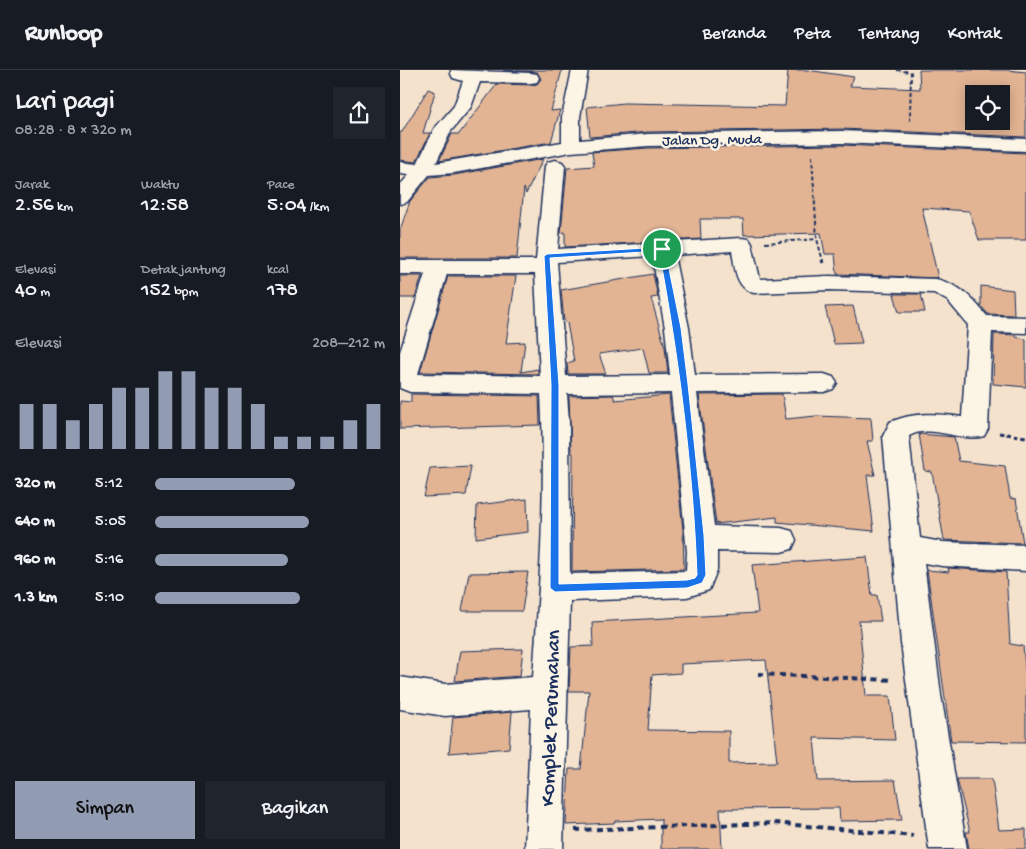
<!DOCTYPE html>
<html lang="id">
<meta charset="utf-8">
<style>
body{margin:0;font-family:"Gochi Hand",sans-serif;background:#20242c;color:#f1f3f6;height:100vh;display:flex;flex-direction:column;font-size:19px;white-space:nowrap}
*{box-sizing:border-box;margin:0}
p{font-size:16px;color:#9ea1a6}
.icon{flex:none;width:28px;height:28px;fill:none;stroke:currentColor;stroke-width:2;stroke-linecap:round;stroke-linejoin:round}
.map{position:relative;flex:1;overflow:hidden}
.panel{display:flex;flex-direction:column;background:#171b24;width:400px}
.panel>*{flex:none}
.tools{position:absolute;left:565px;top:15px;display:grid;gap:10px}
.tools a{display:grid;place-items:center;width:45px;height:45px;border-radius:0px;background:#171b24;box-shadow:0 2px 12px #0003;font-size:25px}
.pin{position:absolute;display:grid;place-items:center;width:42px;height:42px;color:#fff;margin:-21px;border:2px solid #fff;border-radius:50%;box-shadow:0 1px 5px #0007}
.round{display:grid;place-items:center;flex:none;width:52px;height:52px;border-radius:0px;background:#20242c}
.overview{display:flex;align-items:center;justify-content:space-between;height:85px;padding:0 15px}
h1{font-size:28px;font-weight:600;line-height:38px}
.figures{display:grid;grid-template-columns:repeat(3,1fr);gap:8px;height:85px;padding:5px 15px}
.figures div{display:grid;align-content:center}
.figures b{font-size:21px;font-weight:600}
.figures small{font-size:14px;font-weight:400}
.figures p{font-size:14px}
.chart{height:140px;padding:10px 15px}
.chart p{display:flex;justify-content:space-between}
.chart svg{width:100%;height:90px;margin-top:5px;stroke:#919bb2;stroke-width:6}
.action{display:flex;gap:10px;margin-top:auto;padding:10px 15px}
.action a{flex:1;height:58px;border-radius:0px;background:#919bb2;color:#111;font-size:20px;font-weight:600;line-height:58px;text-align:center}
.action a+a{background:#20242c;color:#f1f3f6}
ul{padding:0 15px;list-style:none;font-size:16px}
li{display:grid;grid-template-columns:80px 60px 1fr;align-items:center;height:38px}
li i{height:12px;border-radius:6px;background:#919bb2}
header{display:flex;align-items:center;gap:30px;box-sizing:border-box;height:70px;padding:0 25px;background:#171b24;border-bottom:1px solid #363941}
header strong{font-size:24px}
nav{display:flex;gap:28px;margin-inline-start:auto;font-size:18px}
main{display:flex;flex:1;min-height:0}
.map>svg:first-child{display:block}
.building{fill:#e2b493;stroke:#1b2f5e;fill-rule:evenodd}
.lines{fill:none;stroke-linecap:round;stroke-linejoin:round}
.minor-casing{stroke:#1b2f5e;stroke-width:3}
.path-far2{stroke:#1b2f5e;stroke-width:2;stroke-dasharray:4 2.5;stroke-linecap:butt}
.path-far1{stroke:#1b2f5e;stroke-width:3;stroke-dasharray:4.5 3;stroke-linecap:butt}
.path{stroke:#1b2f5e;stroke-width:4;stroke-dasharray:6 4.5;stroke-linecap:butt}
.minor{fill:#fcf5e5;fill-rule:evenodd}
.route{fill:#1a73e8;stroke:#fff;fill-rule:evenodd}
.labels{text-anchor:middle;stroke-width:5;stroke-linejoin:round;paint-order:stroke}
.far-street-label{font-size:15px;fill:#1b2f5e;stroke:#fcf5e5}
.near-street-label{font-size:21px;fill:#1b2f5e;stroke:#fcf5e5}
</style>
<header>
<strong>Runloop</strong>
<nav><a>Beranda</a><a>Peta</a><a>Tentang</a><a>Kontak</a></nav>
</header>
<main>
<section class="panel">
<div class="overview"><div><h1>Lari pagi</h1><p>08:28 · 8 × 320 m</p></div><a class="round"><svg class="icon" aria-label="share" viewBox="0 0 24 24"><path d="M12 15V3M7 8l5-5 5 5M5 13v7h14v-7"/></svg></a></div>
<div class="figures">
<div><p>Jarak</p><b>2.56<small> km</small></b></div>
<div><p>Waktu</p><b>12:58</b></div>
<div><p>Pace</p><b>5:04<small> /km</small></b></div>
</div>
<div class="figures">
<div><p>Elevasi</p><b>40<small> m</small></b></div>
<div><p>Detak jantung</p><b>152<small> bpm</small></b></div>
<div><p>kcal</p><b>178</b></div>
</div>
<div class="chart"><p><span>Elevasi</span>208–212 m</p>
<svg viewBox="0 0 160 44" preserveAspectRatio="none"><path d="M5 44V22M15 44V22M25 44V30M35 44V22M45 44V14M55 44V14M65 44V6M75 44V6M85 44V14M95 44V14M105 44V22M115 44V38M125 44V38M135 44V38M145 44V30M155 44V22"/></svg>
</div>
<ul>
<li><b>320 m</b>5:12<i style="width:61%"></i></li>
<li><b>640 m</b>5:05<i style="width:67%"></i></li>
<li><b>960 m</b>5:16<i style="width:58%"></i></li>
<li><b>1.3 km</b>5:10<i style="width:63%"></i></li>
</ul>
<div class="action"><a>Simpan</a><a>Bagikan</a></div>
</section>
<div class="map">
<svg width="626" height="779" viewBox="0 0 626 779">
<rect width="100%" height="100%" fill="#f4e2cc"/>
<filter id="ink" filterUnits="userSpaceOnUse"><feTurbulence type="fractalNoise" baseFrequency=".02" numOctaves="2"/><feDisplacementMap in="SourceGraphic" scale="10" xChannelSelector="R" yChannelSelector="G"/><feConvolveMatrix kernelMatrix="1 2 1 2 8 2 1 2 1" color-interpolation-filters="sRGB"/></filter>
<g filter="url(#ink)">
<path class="building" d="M 103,0 L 162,0 L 151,41 L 160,40 L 151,72 L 39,91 L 52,64 L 59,64 L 97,14 L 131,15 L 137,14 L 141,9 L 137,2 Z
M 388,0 L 407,0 L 454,7 L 450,16 L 520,19 L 519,0 L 607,0 L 626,2 L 626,67 L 442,59 L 248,62 L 190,67 L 187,37 L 224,33 L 385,36 ZM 574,24 L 601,24 L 601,51 L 574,51 Z
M 28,19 L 35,22 L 23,63 L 30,63 L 16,92 L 0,90 L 0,62 L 2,62 Z
M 442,75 L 626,83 L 626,170 L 579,170 L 569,141 L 522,138 L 538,208 L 437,204 L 435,184 L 425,184 L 421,163 L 344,165 L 343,149 L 300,149 L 301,169 L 165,177 L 165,162 L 161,163 L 167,98 L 194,96 L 192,82 L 248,78 Z
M 143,89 L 126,124 L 124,118 L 117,188 L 0,188 L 0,160 L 10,131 L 30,107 L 54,105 Z
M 253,204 L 258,227 L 251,228 L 265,277 L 268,303 L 249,303 L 243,278 L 199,284 L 206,304 L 168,304 L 167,293 L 174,291 L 167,253 L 164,251 L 161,220 Z
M 0,206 L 22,206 L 15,228 L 0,228 Z
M 48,206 L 116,206 L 106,273 L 125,272 L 121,302 L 138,299 L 138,304 L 20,302 Z
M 581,216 L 613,220 L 614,245 L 588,244 L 581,236 Z
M 494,224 L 521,224 L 525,242 L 499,242 Z
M 453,236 L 462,273 L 434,274 L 425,237 Z
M 594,264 L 616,265 L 616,267 L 626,269 L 626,317 L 593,314 Z
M 11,324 L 139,326 L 140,355 L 0,359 L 0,331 L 11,332 Z
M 382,324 L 386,349 L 416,346 L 471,348 L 473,371 L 467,371 L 475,405 L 467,405 L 474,461 L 377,452 L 377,447 L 316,454 L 299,325 Z
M 213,325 L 215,330 L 269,325 L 283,460 L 284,499 L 172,502 L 173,383 L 171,383 L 169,326 Z
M 519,364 L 554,367 L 559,391 L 605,396 L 610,428 L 616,429 L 623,473 L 544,470 L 532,402 L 525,401 Z
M 71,396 L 66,425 L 24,427 L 30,398 Z
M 127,429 L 128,462 L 76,468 L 77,435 Z
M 467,487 L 472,525 L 477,525 L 481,551 L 459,551 L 466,626 L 490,626 L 495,670 L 414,668 L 418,711 L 495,710 L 502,750 L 440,751 L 439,738 L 320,739 L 322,779 L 261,779 L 261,749 L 215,751 L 214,753 L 166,755 L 169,699 L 181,699 L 189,621 L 169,621 L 171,577 L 193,576 L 192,552 L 358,543 L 352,495 ZM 366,590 L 377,692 L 329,693 L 329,661 L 248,660 L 252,605 L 281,603 L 281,594 Z
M 548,498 L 606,502 L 610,574 L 623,576 L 626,607 L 626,672 L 551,671 L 527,500 L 549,502 Z
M 128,502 L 122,541 L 62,541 L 69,503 Z
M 123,579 L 120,606 L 55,611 L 60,581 Z
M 112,642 L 109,678 L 49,683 L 53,647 Z
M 557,709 L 592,709 L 599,760 L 626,759 L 626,779 L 569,779 L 566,762 L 570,762 Z"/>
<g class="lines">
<g class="minor-casing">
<path id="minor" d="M 51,0 L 131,3 L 137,4 L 139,8 L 137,12 L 131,13 L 80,12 L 71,37 L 51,61 L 36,93 L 162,72 L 162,47 L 172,0 L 188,0 L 180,47 L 180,70 L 248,64 L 442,61 L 626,69 L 626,81 L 442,73 L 248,76 L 171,82 L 54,103 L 29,105 L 7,132 L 0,134 L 0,115 L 9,105 L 0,104 L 0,92 L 17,94 L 34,59 L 54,36 L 63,11 L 53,8 L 51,4 Z
M 155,90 L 162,92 L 165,96 L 158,179 L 341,168 L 349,169 L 352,174 L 360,209 L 429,206 L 536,209 C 562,216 570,226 587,246 L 626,247 L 626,263 L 592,262 L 588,359 L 584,366 C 561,373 531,353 509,366 L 520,468 L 542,472 L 626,475 L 626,501 L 542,496 L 524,493 L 541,625 L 567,779 L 529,779 L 501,573 L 483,366 L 490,352 C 514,342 536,343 562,347 L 568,255 L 548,231 L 534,223 L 429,220 L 354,223 C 335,218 335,197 332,181 L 274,185 L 289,258 L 295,305 L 424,304 L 433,307 L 437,313 L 433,319 L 424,322 L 297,323 L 314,456 L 381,458 L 392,461 L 396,470 L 392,479 L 381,482 L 317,481 L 317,500 L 309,520 L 287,527 L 170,531 L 163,779 L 125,779 L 131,639 L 45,646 L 0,639 L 0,607 L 45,614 L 133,607 C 140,513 146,418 141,324 L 10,322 L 0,318 L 0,282 L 25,204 L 0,204 L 0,190 L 136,190 L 145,96 L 148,92 ZM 252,186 L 265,258 L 270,305 L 166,306 L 157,192 ZM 47,204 L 135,204 L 140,306 L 18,304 ZM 271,323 L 287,482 L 286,501 L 170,504 L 169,352 L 167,324 Z"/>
</g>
<path class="path-far2" d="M 497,0 L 510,2
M 510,51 L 511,0
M 412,86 L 417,169 L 423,191
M 365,173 L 417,169"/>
<path class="path-far1" d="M 422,190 L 423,193
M 599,363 L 626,367"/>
<path class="path" d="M 358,604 L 493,610
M 175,760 L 375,753 L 513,766"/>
<use href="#minor" class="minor"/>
</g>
</g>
<path class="route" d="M 262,177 L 265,179 L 281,258 L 288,314 L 304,465 L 306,505 L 302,513 L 287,518 L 155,522 L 150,518 L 151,315 L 144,186 L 147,184 ZM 259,181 C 279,288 293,397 297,505 L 295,508 L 287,510 L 159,514 L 159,315 L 150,188 Z"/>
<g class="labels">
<g class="far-street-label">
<text transform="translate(312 69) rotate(-1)" y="5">Jalan Dg. Muda</text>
</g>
<g class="near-street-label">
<text transform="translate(149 648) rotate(-88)" y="7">Komplek Perumahan</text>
</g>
</g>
</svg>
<div class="tools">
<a><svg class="icon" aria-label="locate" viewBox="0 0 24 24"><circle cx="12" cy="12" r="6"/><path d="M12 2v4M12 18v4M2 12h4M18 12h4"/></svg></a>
</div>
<div class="pin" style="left:262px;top:179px;background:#1e9e55"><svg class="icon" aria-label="arrive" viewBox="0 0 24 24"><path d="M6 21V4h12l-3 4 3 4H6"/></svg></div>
</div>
</main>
